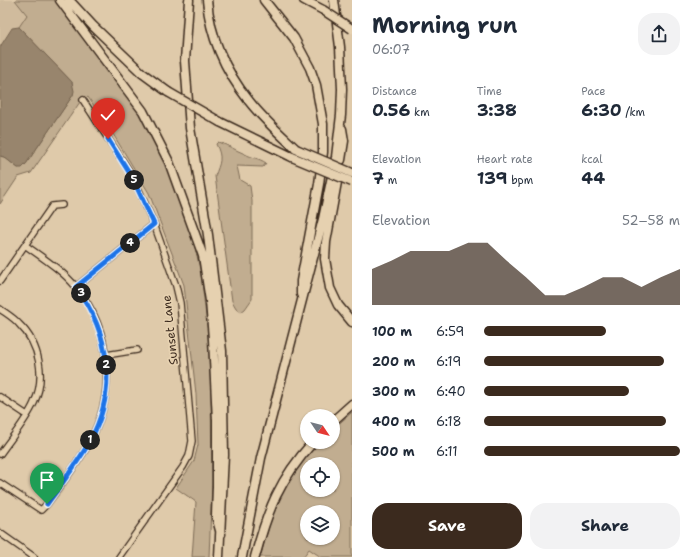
<!DOCTYPE html>
<meta charset="utf-8">
<style>
body{margin:0;font-family:"Shantell Sans",sans-serif;background:#f2f2f3;color:#1f2937;height:100vh;display:flex;flex-direction:column;font-size:15px;white-space:nowrap}
*{box-sizing:border-box;margin:0}
p{font-size:13px;color:#747a83}
.icon{flex:none;width:22px;height:22px;fill:none;stroke:currentColor;stroke-width:2;stroke-linecap:round;stroke-linejoin:round}
.map{position:relative;flex:1;overflow:hidden}
.panel{display:flex;flex-direction:column;background:#fff;width:348px}
.panel>*{flex:none}
.needle{width:26px;rotate:125deg}
.tools{position:absolute;left:300px;top:409px;display:grid;gap:8px}
.tools a{display:grid;place-items:center;width:40px;height:40px;border-radius:50%;background:#fff;box-shadow:0 1px 3px #0004;font-size:20px}
.pin{position:absolute;display:grid;place-items:center;width:34px;height:34px;color:#fff;margin:-41px -17px;border-radius:50% 50% 50% 0;rotate:-45deg;box-shadow:0 0 4px #0007}
.pin .icon{rotate:45deg}
.km{position:absolute;width:20px;height:20px;margin:-10px;border-radius:50%;background:#222;color:#fff;font-size:11px;line-height:20px;text-align:center}
.round{display:grid;place-items:center;flex:none;width:42px;height:42px;border-radius:16px;background:#f2f2f3}
.headline{display:flex;align-items:center;justify-content:space-between;height:68px;padding:0 20px}
h1{font-size:22px;font-weight:700;line-height:30px}
.metrics{display:grid;grid-template-columns:repeat(3,1fr);gap:6px;height:68px;padding:4px 20px}
.metrics div{display:grid;align-content:center}
.metrics b{font-size:17px;font-weight:700}
.metrics small{font-size:11px;font-weight:400}
.metrics p{font-size:11px}
.chart{height:112px;padding:8px 20px}
.chart p{display:flex;justify-content:space-between}
.chart svg{width:100%;height:72px;margin-top:4px;fill:#3b2a1e;opacity:.7}
.cta{display:flex;gap:8px;margin-top:auto;padding:8px 20px}
.cta a{flex:1;height:46px;border-radius:16px;background:#3b2a1e;color:#fff;font-size:16px;font-weight:700;line-height:46px;text-align:center}
.cta a+a{background:#f2f2f3;color:#1f2937}
ul{padding:0 20px;list-style:none;font-size:13px}
li{display:grid;grid-template-columns:64px 48px 1fr;align-items:center;height:30px}
li i{height:10px;border-radius:5px;background:#3b2a1e}
main{display:flex;flex:1;min-height:0}
.map>svg:first-child{display:block}
.built{fill:#d0bb9d}
.green{fill:#c1ad90;stroke:#7e6c57;fill-rule:evenodd}
.water{fill:#98856d;stroke:#73614d}
.lines{fill:none;stroke-linecap:round;stroke-linejoin:round}
.minor-casing{stroke:#3b2a1e;stroke-width:8}
.highway-casing{stroke:#3b2a1e;stroke-width:11}
.minor{stroke:#e6d1b0;stroke-width:5.5}
.highway{stroke:#e6d1b0;stroke-width:8}
.highway-bridge-casing{stroke:#3b2a1e;stroke-width:11;stroke-linecap:butt}
.highway-bridge{stroke:#e6d1b0;stroke-width:8}
.route-casing{stroke:#fff;stroke-width:8}
.route{stroke:#1a73e8;stroke-width:5}
.labels{text-anchor:middle;stroke-width:3.5;stroke-linejoin:round;paint-order:stroke}
.street-label{font-size:12px;fill:#3b2a1e;stroke:#e6d1b0}
</style>
<main>
<div class="map">
<svg width="352" height="557" viewBox="0 0 352 557">
<rect width="100%" height="100%" fill="#dfcaaa"/>
<filter id="ink" filterUnits="userSpaceOnUse"><feTurbulence type="fractalNoise" baseFrequency=".025" numOctaves="2"/><feDisplacementMap in="SourceGraphic" scale="8" xChannelSelector="R" yChannelSelector="G"/><feConvolveMatrix kernelMatrix="1 2 1 2 8 2 1 2 1" color-interpolation-filters="sRGB"/></filter>
<g filter="url(#ink)">
<path class="built" d="M 0,0 L 15,0 L 27,15 L 19,27 L 11,28 L 0,47 Z"/>
<path class="green" d="M 15,0 L 55,0 L 141,113 L 169,167 L 194,242 L 201,274 L 208,333 L 211,392 L 212,483 L 209,557 L 192,557 L 196,502 L 176,488 L 194,461 L 198,445 L 196,394 L 184,285 L 149,193 L 113,134 L 88,97 L 80,102 L 31,173 L 18,177 L 0,204 L 0,156 L 4,157 L 18,168 L 26,164 L 73,95 L 72,82 L 19,27 L 27,15 Z
M 218,142 C 228,145 235,150 245,154 C 252,158 259,158 266,163 L 263,167 L 237,166 L 240,180 L 250,186 L 252,201 L 252,299 L 245,309 L 241,312 L 236,308 L 232,301 L 215,176 C 220,163 223,158 216,144 Z
M 352,412 L 352,557 L 321,557 L 309,549 L 303,557 L 260,557 C 268,531 274,504 288,481 C 296,466 309,454 320,442 L 333,442 L 333,429 ZM 307,464 L 333,464 L 333,490 L 307,490 ZM 307,512 L 333,512 L 333,538 L 307,538 Z"/>
<path class="water" d="M 19,27 L 72,82 L 74,91 L 73,95 L 26,164 L 22,168 L 18,168 L 4,157 L 0,156 L 0,47 L 12,28 Z"/>
<g class="lines">
<g class="minor-casing">
<path id="minor" d="M 83,100 L 133,177 L 154,224 L 176,286 L 180,303 L 192,441 L 189,456 L 183,467 L 119,557
M 0,281 L 52,206 L 62,205
M 76,287 L 154,224
M 0,309 C 7,314 14,318 19,324 C 40,344 46,378 34,403 C 26,421 11,438 0,454
M 106,355 L 137,350
M 0,397 L 27,415
M 0,483 L 41,510 L 47,504 C 61,484 78,464 90,441 C 116,393 112,331 76,287 C 62,270 43,258 25,245
M 0,533 L 34,557"/>
</g>
<g class="highway-casing">
<path id="highway" d="M 60,0 L 143,111 L 169,162 L 203,256 L 210,301 L 213,339 L 217,421 L 217,486 L 216,516 L 221,534
M 69,0 L 93,26 L 142,73 L 168,92
M 189,0 L 185,61 L 190,128 L 208,235 L 222,351 L 224,455 L 219,557
M 207,0 C 210,37 226,72 249,101 C 263,119 280,134 296,149
M 264,0 L 294,38 L 310,68 L 316,85 L 323,124 L 323,152 L 319,184 L 301,281 L 301,294
M 304,0 L 323,10
M 220,122 L 292,157
M 341,160 L 344,141 L 342,129
M 339,171 L 326,242 L 325,259 L 330,288 L 338,305 L 352,322
M 333,421 L 352,404
M 242,557 L 261,458 L 323,219 L 336,157 L 341,115 L 342,89 L 340,47 L 334,0
M 255,557 C 268,509 279,480 313,442"/>
</g>
<use href="#minor" class="minor"/>
<use href="#highway" class="highway"/>
<g class="highway-bridge-casing">
<path id="highway-bridge" d="M 323,10 L 352,29
M 168,92 L 220,122
M 296,149 L 352,173
M 292,157 L 352,182"/>
</g>
<use href="#highway-bridge" class="highway-bridge"/>
</g>
</g>
<g class="lines" filter="url(#ink)">
<g class="route-casing">
<path id="route" d="M 47,504 C 61,484 78,463 90,441 C 118,389 110,334 76,287 L 154,224 L 132,177 L 108,139"/>
</g>
<use href="#route" class="route"/>
</g>
<g class="labels">
<g class="street-label">
<text transform="translate(170 330) rotate(-96)" y="4">Sunset Lane</text>
</g>
</g>
</svg>
<div class="tools">
<a><svg class="needle" viewBox="-14 -14 28 28"><path d="M0-13l5 13h-10z" fill="#e53935"/><path d="M0 13l5-13h-10z" fill="#747a83"/></svg></a>
<a><svg class="icon" aria-label="locate" viewBox="0 0 24 24"><circle cx="12" cy="12" r="6"/><path d="M12 2v4M12 18v4M2 12h4M18 12h4"/></svg></a>
<a><svg class="icon" aria-label="layers" viewBox="0 0 24 24"><path d="M12 4l9 5-9 5-9-5zM3 14l9 5 9-5"/></svg></a>
</div>
<div class="pin" style="left:47px;top:504px;background:#1e9e55"><svg class="icon" aria-label="arrive" viewBox="0 0 24 24"><path d="M6 21V4h12l-3 4 3 4H6"/></svg></div>
<div class="pin" style="left:108px;top:139px;background:#d93025"><svg class="icon" aria-label="check" viewBox="0 0 24 24"><path d="M5 12l5 5 9-10"/></svg></div>
<b class="km" style="left:90px;top:440px">1</b>
<b class="km" style="left:106px;top:365px">2</b>
<b class="km" style="left:81px;top:293px">3</b>
<b class="km" style="left:130px;top:243px">4</b>
<b class="km" style="left:134px;top:180px">5</b>
</div>
<section class="panel">
<div class="headline"><div><h1>Morning run</h1><p>06:07</p></div><a class="round"><svg class="icon" aria-label="share" viewBox="0 0 24 24"><path d="M12 15V3M7 8l5-5 5 5M5 13v7h14v-7"/></svg></a></div>
<div class="metrics">
<div><p>Distance</p><b>0.56<small> km</small></b></div>
<div><p>Time</p><b>3:38</b></div>
<div><p>Pace</p><b>6:30<small> /km</small></b></div>
</div>
<div class="metrics">
<div><p>Elevation</p><b>7<small> m</small></b></div>
<div><p>Heart rate</p><b>139<small> bpm</small></b></div>
<div><p>kcal</p><b>44</b></div>
</div>
<div class="chart"><p><span>Elevation</span>52–58 m</p>
<svg viewBox="0 0 160 44" preserveAspectRatio="none"><path d="M0 44V22L10 17L20 11L30 11L40 11L50 6L60 6L70 17L80 27L90 38L100 38L110 33L120 27L130 27L140 33L150 27L160 22V44z"/></svg>
</div>
<ul>
<li><b>100 m</b>6:59<i style="width:62%"></i></li>
<li><b>200 m</b>6:19<i style="width:92%"></i></li>
<li><b>300 m</b>6:40<i style="width:74%"></i></li>
<li><b>400 m</b>6:18<i style="width:93%"></i></li>
<li><b>500 m</b>6:11<i style="width:100%"></i></li>
</ul>
<div class="cta"><a>Save</a><a>Share</a></div>
</section>
</main>
